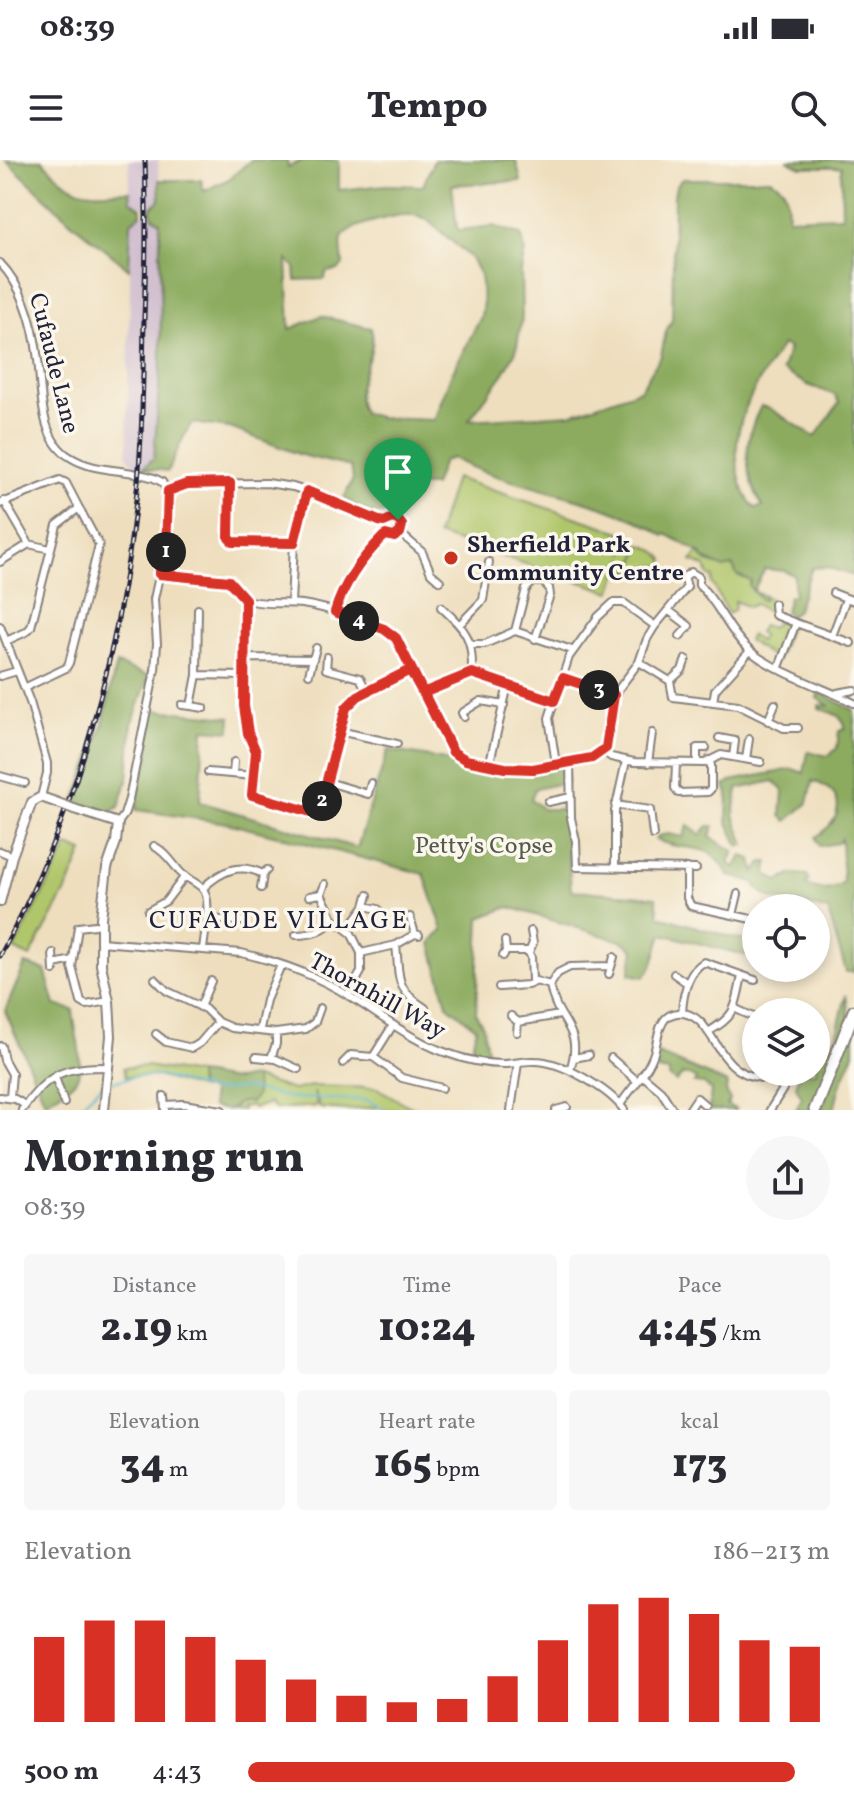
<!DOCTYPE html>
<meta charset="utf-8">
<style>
body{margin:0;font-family:Vollkorn,serif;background:#f7f7f7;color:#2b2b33;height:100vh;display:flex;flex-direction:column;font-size:30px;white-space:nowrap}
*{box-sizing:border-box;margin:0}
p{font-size:26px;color:#7c7c81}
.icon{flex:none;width:44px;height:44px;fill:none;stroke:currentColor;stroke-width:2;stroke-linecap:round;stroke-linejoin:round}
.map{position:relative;height:950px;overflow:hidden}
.panel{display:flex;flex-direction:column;background:#fff;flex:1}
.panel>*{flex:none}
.fabs{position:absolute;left:742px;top:734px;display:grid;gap:16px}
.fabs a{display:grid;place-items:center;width:88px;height:88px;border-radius:50%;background:#fff;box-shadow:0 4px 12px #0003;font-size:40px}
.pin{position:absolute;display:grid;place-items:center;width:68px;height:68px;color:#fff;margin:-82px -34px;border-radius:50% 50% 50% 0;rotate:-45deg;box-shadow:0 0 8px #0007}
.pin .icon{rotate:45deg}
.km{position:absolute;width:40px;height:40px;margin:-20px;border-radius:50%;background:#222;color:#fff;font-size:22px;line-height:40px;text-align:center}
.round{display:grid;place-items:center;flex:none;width:84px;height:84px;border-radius:42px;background:#f7f7f7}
.head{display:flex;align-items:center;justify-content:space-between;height:136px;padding:0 24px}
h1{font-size:44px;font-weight:800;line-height:60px}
.stats{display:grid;grid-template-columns:repeat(3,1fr);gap:12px;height:136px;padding:8px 24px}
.stats div{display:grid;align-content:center;border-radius:8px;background:#f7f7f7;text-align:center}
.stats b{font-size:40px;font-weight:800}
.stats small{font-size:22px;font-weight:400}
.stats p{font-size:22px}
.chart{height:224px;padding:16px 24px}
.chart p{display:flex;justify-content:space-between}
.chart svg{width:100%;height:144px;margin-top:8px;stroke:#d93025;stroke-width:6}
ul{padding:0 24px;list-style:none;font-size:26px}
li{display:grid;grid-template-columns:128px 96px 1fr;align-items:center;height:60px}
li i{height:20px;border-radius:10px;background:#d93025}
.status{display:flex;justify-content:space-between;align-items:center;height:56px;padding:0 40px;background:#fff;direction:ltr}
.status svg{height:22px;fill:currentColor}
header{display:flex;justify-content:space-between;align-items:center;height:104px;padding:0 24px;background:#fff;font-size:36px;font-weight:800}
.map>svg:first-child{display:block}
.industrial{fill:#d0bdce}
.green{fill:#b0c66b;stroke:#697453;stroke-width:2}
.forest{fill:#8cab5f;stroke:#57664d;stroke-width:2;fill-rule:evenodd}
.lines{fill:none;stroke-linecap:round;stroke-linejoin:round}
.stream{stroke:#4eb5cd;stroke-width:2}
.street-casing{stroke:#88807c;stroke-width:10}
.secondary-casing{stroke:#88807c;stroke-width:12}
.highway-casing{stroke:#88807c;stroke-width:15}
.street{stroke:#fff;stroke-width:6}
.secondary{stroke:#fff;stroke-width:8}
.highway{stroke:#fff;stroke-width:11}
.rail-casing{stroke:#22223b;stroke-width:5}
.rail{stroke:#fbf7ec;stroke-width:2;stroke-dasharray:6;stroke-linecap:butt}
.secondary-bridge-casing{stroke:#88807c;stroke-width:12;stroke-linecap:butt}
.secondary-bridge{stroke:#fff;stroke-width:8}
.route-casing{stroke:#fff;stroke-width:16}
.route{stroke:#d93025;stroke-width:10}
.poi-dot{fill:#c8321e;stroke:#fbf7ec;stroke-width:3}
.labels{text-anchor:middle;stroke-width:7;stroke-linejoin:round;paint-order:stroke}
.street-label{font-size:24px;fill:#22223b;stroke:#fbf7ec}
.poi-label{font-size:24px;font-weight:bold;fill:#22223b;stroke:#fbf7ec;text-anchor:start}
.park-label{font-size:24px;fill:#545b4c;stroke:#fbf7ec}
.neighbourhood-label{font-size:26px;letter-spacing:2px;fill:#22223b;stroke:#fbf7ec}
</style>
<div class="status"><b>08:39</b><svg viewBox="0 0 49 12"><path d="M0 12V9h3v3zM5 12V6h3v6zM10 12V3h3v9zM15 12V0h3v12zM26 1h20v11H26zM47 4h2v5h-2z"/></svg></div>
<header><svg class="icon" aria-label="menu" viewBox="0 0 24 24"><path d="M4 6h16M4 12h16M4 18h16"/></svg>Tempo<svg class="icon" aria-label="search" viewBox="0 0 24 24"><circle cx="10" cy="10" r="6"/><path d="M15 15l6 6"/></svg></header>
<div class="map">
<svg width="854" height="950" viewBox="0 0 854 950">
<rect width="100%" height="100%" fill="#fbf7ec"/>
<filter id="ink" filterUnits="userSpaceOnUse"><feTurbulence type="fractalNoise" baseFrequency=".0125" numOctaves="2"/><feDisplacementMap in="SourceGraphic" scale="16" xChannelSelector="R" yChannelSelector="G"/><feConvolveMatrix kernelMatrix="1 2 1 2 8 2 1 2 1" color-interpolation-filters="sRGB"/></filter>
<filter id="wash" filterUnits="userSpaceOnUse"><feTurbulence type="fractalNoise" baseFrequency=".006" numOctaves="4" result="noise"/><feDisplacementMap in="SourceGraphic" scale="32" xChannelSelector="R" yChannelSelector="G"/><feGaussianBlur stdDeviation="1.8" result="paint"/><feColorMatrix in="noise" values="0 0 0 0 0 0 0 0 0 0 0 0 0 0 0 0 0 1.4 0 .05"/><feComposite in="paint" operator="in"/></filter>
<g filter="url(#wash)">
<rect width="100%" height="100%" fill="#eedebd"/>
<path class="industrial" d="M 129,0 L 158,0 L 161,40 L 150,49 L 130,41 Z
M 141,54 L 150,55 L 160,62 L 161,201 L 154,298 L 143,308 L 136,307 L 127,296 L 131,62 Z"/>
<path class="green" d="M 455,318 L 630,375 L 624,394 L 629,382 L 640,386 L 635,403 L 622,399 L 633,404 L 631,411 L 642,385 C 653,388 666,396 666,407 L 651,406 L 647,416 L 619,410 L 611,432 L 437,375 Z
M 698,392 L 706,402 L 716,405 L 733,406 L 737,415 L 751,421 L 749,426 L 761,440 L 764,440 L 765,436 L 772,440 L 770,450 L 766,451 L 755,444 L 749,447 L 735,441 L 734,451 L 728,454 L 712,423 L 713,417 L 709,416 L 705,407 L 692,401 Z
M 778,460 L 790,466 L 777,501 L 748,480 L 751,475 L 759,481 L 763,476 L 758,472 L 763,465 L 771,468 Z
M 68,686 L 83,692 L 66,731 L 30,797 L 14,789 Z
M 146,906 L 198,914 L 198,928 L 157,916 L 126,917 L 123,908 Z
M 255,918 L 293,930 L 312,926 L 377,928 L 405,944 L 422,950 L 384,950 L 380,947 L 347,950 L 320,948 L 314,932 L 317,946 L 275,949 L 270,943 L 253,948 L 251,945 L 241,947 L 242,950 L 229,949 L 255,926 Z"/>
<path class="forest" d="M 6,0 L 42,0 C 75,37 83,33 130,31 L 131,41 L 141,48 L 141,54 L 131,62 L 129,109 L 71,62 Z
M 251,0 L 287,0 L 288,7 L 303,0 L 339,0 L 339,30 L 386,25 L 423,26 L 434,0 L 516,0 L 521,21 L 452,25 L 457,68 L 460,70 L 493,66 L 519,74 L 522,77 L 525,91 L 521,111 L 522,158 L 516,191 L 504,213 L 469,260 L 571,254 L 640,230 L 661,196 L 666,171 L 672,160 L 674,36 L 676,26 L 682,19 L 770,19 C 790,28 787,39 788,58 L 842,56 L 841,7 L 801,7 L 787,0 L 854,0 L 854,416 L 826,407 L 812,408 L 797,450 L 790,457 L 785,451 L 789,436 L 794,435 L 794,415 L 784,411 L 765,409 L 754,429 L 756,433 L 765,436 L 764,440 L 761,440 L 749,426 L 751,421 L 737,415 L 733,406 L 724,408 L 702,398 L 702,394 L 666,374 L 664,376 C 607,336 515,331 452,298 L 443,301 L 434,326 L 408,326 C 401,332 397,339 391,347 C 378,363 358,346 344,338 L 353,319 L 351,307 L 301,295 L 230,268 L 192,263 C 182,276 176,296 168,311 L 143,308 L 154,298 L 161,201 L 160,62 L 153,57 L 150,49 L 160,40 L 159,20 L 201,20 L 204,31 L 229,19 ZM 401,55 L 415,55 L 426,59 L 470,97 L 480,115 L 483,142 L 481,157 L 451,215 L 434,260 L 382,258 L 363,253 C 347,224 380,196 371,168 L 321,156 L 290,169 L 287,100 L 295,107 L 296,120 L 325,119 L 326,112 L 338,110 L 343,105 C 343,97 340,86 342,79 C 346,65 388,58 401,55 ZM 782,185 L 789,188 L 782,210 L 808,225 L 835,235 L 839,243 L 815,277 L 769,248 L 761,246 C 742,281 743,313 763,347 L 755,348 C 746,339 741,326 739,314 C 728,264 756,225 782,185 Z
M 116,504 L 149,516 L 132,564 L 128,618 L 119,647 L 105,655 L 74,643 L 102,568 Z
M 819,532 L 854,550 L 854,812 L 846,812 L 828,751 C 819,749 810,745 801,744 C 782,741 763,741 754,722 L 729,716 C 709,677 690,695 656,680 L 658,676 L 669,674 L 683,677 L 688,665 L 700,675 L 708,666 L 714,666 L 710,677 L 734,691 L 729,703 L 735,708 L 742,696 L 752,699 L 755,713 L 763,702 L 768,702 L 767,714 L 778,721 L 793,714 L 807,715 L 809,720 L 806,725 C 821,730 830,733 843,723 L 841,679 L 838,683 L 819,686 L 816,677 C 844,658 847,633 813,621 L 808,643 L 787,661 L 781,656 L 783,631 L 774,621 L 738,629 L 734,655 L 745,685 L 739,686 L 727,661 L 728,634 L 725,626 L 731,621 L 793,609 L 804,613 L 808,592 L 829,596 L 837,588 L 839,571 L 845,569 C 846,555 830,553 819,548 L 819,545 L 830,546 L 817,538 Z
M 154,550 L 231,557 L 230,571 L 204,569 L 200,642 L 357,688 L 388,590 C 407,593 426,596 444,600 C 491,611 513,622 561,607 L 566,610 L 567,622 L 535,629 L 531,639 L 543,649 L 565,649 L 571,730 L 656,737 L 659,756 L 756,784 L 756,798 L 662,774 L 652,807 L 644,817 L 630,814 L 634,790 L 624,782 L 509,747 L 480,758 L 476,854 L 483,866 L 488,895 L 472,886 L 476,868 L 447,845 L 431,783 L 443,770 L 424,714 L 227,663 L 136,650 Z
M 25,804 L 45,810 L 55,845 L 73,850 C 74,869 86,905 76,919 C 70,928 54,936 45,942 L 5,851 Z
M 846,835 L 849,856 L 812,950 L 796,950 L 802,937 L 796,927 L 799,912 L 816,912 L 816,890 L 827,889 L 835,880 Z
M 854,862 L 854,893 L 840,926 L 834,950 L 821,950 Z
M 658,894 L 727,923 L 726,931 L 730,940 L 727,945 L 737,950 L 709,950 L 711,930 L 704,924 L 694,923 L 696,919 L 689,915 L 682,915 L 676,922 L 669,917 L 669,912 L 658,910 L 653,902 Z
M 198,914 C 211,915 222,919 234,920 C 242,920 247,916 255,918 L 256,936 L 251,942 L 241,942 L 227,950 L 212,947 L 211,931 L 198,928 Z"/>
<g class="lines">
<path class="stream" d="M 108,923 L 134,917 L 161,916 L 210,931 L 246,928 L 291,938 L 366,940 L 386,950
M 79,950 L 86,940 L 102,925"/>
</g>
</g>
<g filter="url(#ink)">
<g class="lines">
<g class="street-casing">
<path id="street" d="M 0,103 C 24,128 34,166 38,200 C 42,231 39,279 70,297 C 95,313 126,308 154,318 L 162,322 L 168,333 L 167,380 L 154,439 L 157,484 L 155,510 L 129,639 L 124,655 L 118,663
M 230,323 L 229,378 L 233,382 L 294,383
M 168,331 L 187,324 L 267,323 L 293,327 L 334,340 L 384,362
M 4,341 L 29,384
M 0,344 L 60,320 L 66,323 L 79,348 L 57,365 L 31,467 L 26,472 L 6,481
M 384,362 L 393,358 L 402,365 L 398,375 L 386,375
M 400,373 L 422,392 L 431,413 L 440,421
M 29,384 L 50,389
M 0,402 L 29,384
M 159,414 L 223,419 C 236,422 239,438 252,441 C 268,445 286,442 302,444 C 326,447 377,464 396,478 L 453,592 L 466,600 L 479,604 L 520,610 L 592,598 L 606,588 L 614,535 L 639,502 L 647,479 L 655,466 L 687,427
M 699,425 C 719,443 727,470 748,489 C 772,511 824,528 854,543
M 687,427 L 684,417 L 691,412 L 699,417 L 699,425
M 833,433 L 854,441
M 245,439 L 244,546 L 248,573 L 256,592 L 252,635 L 318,654 L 346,548 L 358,536 L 410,510
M 291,443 L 294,383 L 307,331
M 774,444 L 775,455 L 796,463 L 779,507
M 441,447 C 467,471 473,478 472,513
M 198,449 L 197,515 L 244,516
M 668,450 L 689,466 L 680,476
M 335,452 L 347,421 L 386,375
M 796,463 L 851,483
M 460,464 L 483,440 L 489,402
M 0,466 L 30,542 L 47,603 L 47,613 L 41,637
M 515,471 L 526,429 L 533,422 L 543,422 L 549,428 L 550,435 L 535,479
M 832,476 L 846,439
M 472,484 L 485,484 L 515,471 L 572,490
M 327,497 L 326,509 L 360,518 L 367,531
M 245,498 L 313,499
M 686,499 L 682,510 L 670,521 L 673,537 L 738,545 L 784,568 L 798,568
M 639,502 L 670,521
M 309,514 L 316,488
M 0,516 L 17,511
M 563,518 L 614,535
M 24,528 L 66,508 L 69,503 L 99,385 L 79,348
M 423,533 L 472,513 L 554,541
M 837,533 L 854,530
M 713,542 L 715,530 L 750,491
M 182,545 L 191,546 L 197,515
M 191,546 L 204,548
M 464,557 L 462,553 L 481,541 L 504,545
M 768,561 L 775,544
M 339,571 L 397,584
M 719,578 L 735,581 L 733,597
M 603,591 L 611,597 L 634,602 L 705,603 L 721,595 L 761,602
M 746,599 L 749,579
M 570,601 L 571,658 L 576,681 L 577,707 L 696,709
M 648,603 L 652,573
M 676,603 L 675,628 L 678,633 L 708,632 L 711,629 L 711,605 L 709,600
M 697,603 L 697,588 L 706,588
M 556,604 L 549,558 L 569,497 L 598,457 L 613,443 L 624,443 L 655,466
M 489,606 L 508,525
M 208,612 L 254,616
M 233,614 L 234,602
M 0,616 L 25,623
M 328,622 L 368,634 L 371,623
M 548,642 L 571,637
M 615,645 L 650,650 L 653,675
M 154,686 C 166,692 172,703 181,713 C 187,719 196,722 202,728 C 213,738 204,775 203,790
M 0,691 L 12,696
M 615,708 L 615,651 L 626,601
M 687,708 L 687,738 L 691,746 L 756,760
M 203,728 C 221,711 239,702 263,714
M 261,728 L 263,714 L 267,710
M 321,734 L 334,760 L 351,773 L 361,793 L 361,812 L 348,835
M 309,736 L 321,734 L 325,724
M 365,746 L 378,749
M 148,751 L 166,741 L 185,716
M 733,755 L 738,734
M 410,757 L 415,774
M 206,759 L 241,761
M 95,765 L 78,767 L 72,807 L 81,842 L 86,845 L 109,841
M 348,769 L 365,746 L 368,735
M 296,775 C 313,775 322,771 334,760
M 100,782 L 241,793 C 279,802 316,815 349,836 C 382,856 413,882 450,894 C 466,900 486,904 504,904 C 514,904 524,900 535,901 C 561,901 609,929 624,950
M 396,785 C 400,819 394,828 425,848
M 506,791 L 528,791 L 531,797 L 532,820 L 550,825
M 529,792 L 533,783 L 531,771
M 53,793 L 54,811
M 361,793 L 396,785 L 415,774 L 419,775
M 503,796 L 506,791 L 505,781
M 54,804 L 73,800
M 609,814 L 614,797
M 674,814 L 687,823
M 155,819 L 167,831 L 205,849 L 218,862 L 232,868 L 276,873 L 306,869 L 315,862 L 320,848
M 499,827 L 528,825 L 535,822
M 200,847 L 211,821
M 736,849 L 756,858
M 682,853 C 683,834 687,812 704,802 L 755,820
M 511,856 L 518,862 L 517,872
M 518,862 L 560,855
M 260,869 L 266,840 L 281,805
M 708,872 C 738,855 735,846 742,816
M 156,874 L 166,882 L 192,888 L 200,883 L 218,862
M 1,886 L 4,900 L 12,914 L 10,937
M 256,897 L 276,899 L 298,909
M 373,897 L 393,865
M 271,898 L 276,884 L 276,873
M 574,898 L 589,895
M 611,898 L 636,920
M 343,903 L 351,895 L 373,897 L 402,918 L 442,928
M 570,910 C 585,867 556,864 550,825 L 558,813 L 570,807 L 610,806
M 642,915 L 661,931 L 673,950
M 55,917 L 64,943
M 164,936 L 165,950
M 0,937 L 15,939 L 25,945
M 165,945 L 183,944 L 222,950
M 620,945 C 631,928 648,912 654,893 C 657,883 658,866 666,858 C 670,854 678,852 683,853 C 716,858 714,912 761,918 C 769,919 777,918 783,912
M 22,950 C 49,912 64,907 109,907
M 511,950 L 518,903
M 556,950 L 567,947
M 689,950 L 697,938 L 705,945
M 770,950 L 783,929 L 780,916"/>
</g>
<g class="secondary-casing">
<path id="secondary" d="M 74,649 L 118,663 L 116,682 L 107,708 L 101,758 L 101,805 L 109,841 L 111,876 L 104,950
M 0,742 L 12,696 L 32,642 L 41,637 L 58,643"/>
</g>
<g class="highway-casing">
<path id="highway" d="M 815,950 L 854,851"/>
</g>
<use href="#street" class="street"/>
<use href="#secondary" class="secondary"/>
<use href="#highway" class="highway"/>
<g class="rail-casing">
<path id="rail" d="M 0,796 C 79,651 122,484 138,321 C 143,267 143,212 144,158 C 146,105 147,53 145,0"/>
</g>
<use href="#rail" class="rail"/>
<g class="secondary-bridge-casing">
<path id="secondary-bridge" d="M 58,643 L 74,649"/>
</g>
<use href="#secondary-bridge" class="secondary-bridge"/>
</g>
</g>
<g class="lines" filter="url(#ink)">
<g class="route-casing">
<path id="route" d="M 398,360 L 393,358 L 384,362 L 379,361 L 307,331 L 294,383 L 233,382 L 229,378 L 230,323 L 187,324 L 168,331 L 166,391 L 159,414 L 229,421 L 245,439 L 244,546 L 248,573 L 256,592 L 252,635 L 318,654 L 346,548 L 358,536 L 410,510 L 423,533 L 472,513 L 554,541 L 563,518 L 614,535 L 606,588 L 592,598 L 533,609 L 505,608 L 466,600 L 453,592 L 396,478 L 384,469 L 335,452 C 344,422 361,399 383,377 L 386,375 L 394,377 L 400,373 L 402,365 L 398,360"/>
</g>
<use href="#route" class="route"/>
</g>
<circle class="poi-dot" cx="451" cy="398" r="8"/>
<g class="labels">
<g class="street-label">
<text transform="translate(55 203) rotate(76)" y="8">Cufaude Lane</text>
<text transform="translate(378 835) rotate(29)" y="8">Thornhill Way</text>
</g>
<g class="poi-label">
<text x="467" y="392">Sherfield Park<tspan x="467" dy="28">Community Centre</tspan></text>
</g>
<g class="park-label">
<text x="484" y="693">Petty's Copse</text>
</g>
<g class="neighbourhood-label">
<text x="279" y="768">CUFAUDE VILLAGE</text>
</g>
</g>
</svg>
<div class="fabs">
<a><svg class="icon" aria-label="locate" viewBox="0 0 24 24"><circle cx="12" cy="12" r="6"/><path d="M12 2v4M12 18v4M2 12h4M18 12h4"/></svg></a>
<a><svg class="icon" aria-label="layers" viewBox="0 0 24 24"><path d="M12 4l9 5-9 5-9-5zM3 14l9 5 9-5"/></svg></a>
</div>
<div class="pin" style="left:398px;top:360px;background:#1e9e55"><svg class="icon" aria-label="arrive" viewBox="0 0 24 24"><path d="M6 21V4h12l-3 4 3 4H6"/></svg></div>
<b class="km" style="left:166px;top:392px">1</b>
<b class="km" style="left:322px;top:641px">2</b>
<b class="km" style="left:599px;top:530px">3</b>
<b class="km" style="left:359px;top:461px">4</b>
</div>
<section class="panel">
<div class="head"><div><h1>Morning run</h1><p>08:39</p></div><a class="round"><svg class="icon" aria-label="share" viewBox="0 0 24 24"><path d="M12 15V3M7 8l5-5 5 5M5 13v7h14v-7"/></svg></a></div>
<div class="stats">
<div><p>Distance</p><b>2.19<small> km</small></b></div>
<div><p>Time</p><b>10:24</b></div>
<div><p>Pace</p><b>4:45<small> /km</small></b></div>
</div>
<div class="stats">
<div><p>Elevation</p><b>34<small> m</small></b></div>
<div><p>Heart rate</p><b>165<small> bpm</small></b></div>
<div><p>kcal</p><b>173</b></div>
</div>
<div class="chart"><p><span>Elevation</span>186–213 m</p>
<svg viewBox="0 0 160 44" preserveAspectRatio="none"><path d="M5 44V18M15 44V13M25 44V13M35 44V18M45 44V25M55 44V31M65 44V36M75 44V38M85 44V37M95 44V30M105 44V19M115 44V8M125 44V6M135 44V11M145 44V19M155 44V21"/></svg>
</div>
<ul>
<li><b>500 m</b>4:43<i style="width:94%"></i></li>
</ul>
</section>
